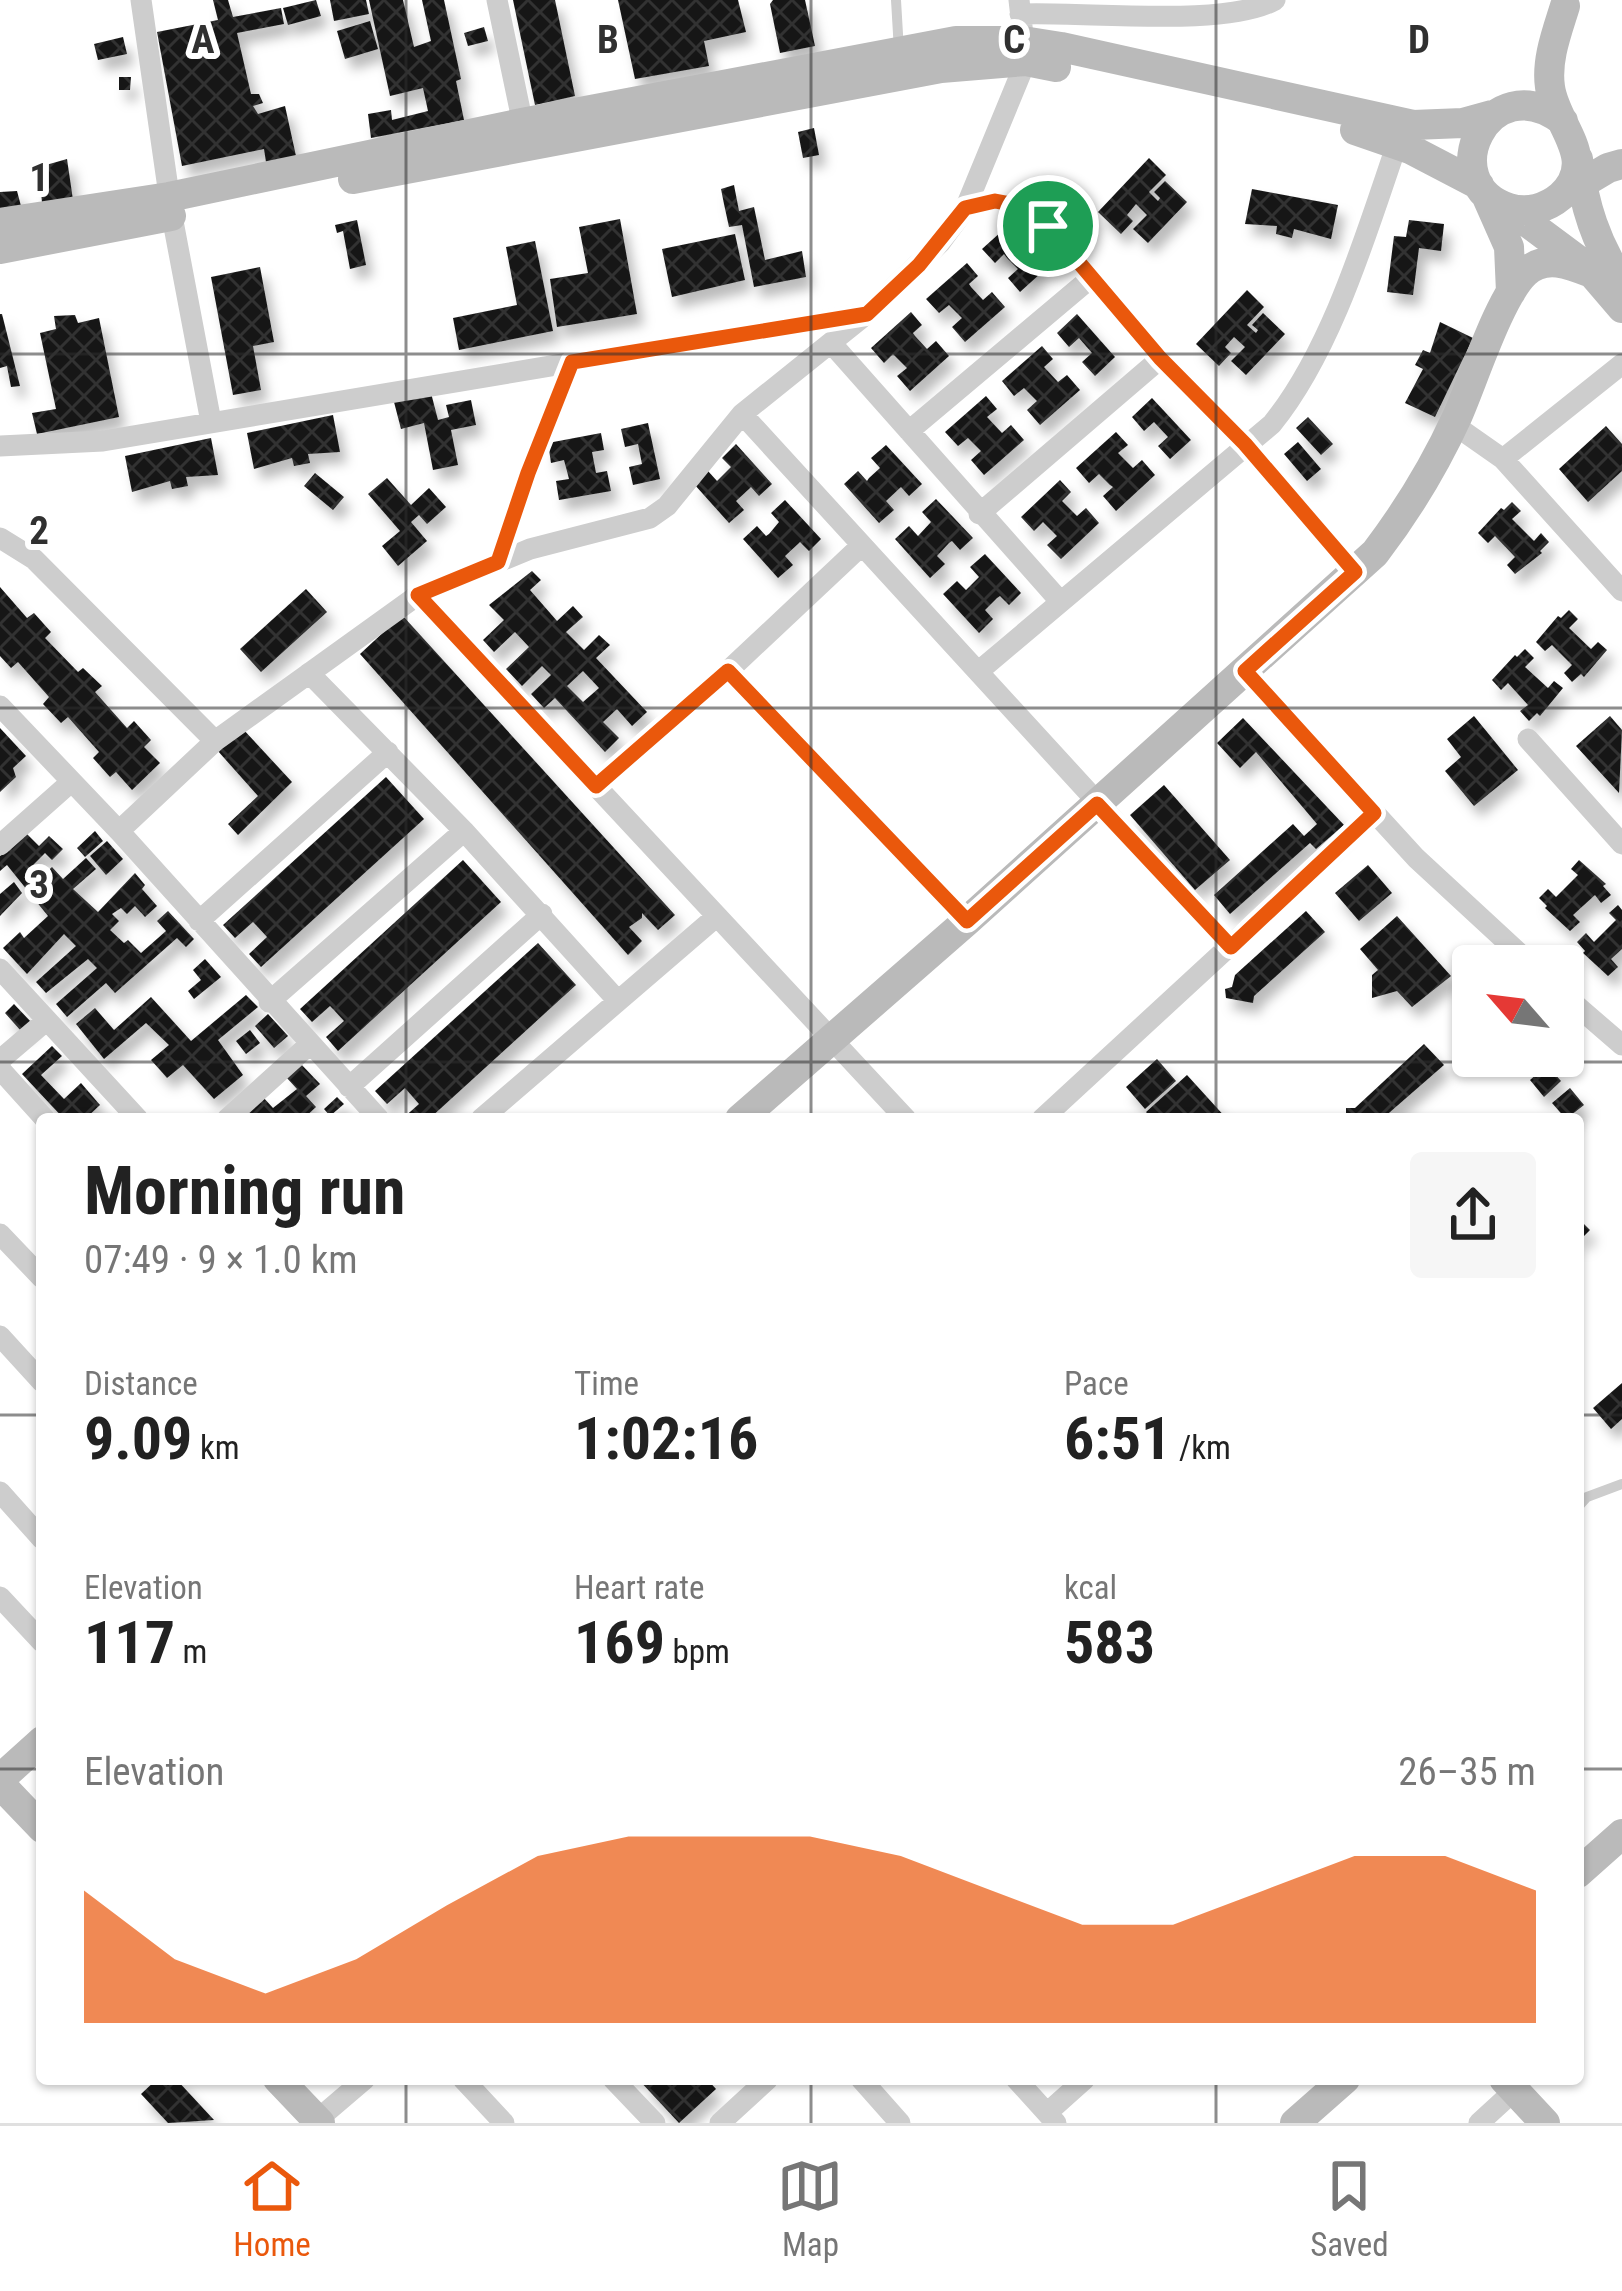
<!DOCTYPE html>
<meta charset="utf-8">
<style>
body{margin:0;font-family:"Roboto Condensed",sans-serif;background:#f6f6f6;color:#222;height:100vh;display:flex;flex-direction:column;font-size:45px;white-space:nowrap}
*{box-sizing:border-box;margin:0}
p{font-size:39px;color:#767676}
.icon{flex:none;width:66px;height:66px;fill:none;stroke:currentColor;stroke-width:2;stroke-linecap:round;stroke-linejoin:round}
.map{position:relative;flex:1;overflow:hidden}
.side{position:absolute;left:36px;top:1113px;width:1548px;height:972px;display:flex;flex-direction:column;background:#fff;border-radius:12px;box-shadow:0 3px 9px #0004}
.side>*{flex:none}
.needle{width:78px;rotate:298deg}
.tools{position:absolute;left:1452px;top:945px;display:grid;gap:24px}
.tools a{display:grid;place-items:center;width:132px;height:132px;border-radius:12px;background:#fff;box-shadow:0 3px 9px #0004;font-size:60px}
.pin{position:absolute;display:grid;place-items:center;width:102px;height:102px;color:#fff;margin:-51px;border:6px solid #fff;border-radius:50%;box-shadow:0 3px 12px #0007}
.round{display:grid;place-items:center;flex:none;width:126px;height:126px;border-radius:12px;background:#f6f6f6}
.headline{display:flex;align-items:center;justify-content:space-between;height:204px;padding:0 48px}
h1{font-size:66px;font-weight:700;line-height:90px}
.figures{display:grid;grid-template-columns:repeat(3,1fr);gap:18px;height:204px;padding:12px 48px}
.figures div{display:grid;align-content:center}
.figures b{font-size:60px;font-weight:700}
.figures small{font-size:33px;font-weight:400}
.figures p{font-size:33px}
.chart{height:336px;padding:24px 48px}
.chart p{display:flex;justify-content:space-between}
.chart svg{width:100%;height:216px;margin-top:12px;fill:#ea580c;opacity:.7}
.tab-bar{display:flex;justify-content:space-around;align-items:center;height:168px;border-top:3px solid #e0e0e0;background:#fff;font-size:33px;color:#767676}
.tab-bar a{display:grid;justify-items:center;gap:6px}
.tab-bar .selected{color:#ea580c}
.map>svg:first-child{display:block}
.building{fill:url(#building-cross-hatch);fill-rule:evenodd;filter:url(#shadow)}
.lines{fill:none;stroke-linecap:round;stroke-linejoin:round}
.lane{stroke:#cdcdcd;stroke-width:10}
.street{stroke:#cdcdcd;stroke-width:21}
.secondary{stroke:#bababa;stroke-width:30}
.route-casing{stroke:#fff;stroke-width:24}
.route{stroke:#ea580c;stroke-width:15}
.grid{fill:none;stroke:#303030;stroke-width:3;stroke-opacity:0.55}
.grid-label{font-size:39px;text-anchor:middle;font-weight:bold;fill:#303030;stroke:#fff;stroke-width:12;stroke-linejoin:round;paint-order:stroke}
</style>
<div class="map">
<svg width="1622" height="2123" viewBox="0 0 1622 2123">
<defs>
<pattern id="building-cross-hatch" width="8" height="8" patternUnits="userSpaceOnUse" patternTransform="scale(3)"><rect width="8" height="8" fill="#171717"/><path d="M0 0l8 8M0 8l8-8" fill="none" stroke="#303030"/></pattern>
<filter id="shadow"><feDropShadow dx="7" dy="11" stdDeviation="6" flood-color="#0004"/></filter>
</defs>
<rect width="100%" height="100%" fill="#fff"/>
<path class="building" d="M 213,0 L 228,0 L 233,17 L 281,8 L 284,24 L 237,33 L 251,94 L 259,94 L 263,103 L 253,106 L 258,114 L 285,106 L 296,156 L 266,162 L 264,149 L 182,166 L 157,32 L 218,20 Z
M 316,0 L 321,16 L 288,25 L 283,8 Z
M 330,0 L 366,0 L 369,14 L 334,21 Z
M 369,0 L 403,0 L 414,47 L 431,41 L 422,0 L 444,0 L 461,79 L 456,81 L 464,120 L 371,138 L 368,114 L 391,110 L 392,120 L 428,111 L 423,88 L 390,96 Z
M 513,0 L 555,0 L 575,96 L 535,105 Z
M 618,0 L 738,0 L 746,32 L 704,41 L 709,66 L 635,79 Z
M 773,0 L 805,0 L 815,46 L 780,53 L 770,4 Z
M 370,21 L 378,49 L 345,59 L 337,31 Z
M 484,27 L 488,41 L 468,46 L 464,33 Z
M 123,37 L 127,54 L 98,60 L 94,44 Z
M 119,77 L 131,77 L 130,90 L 119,90 Z
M 814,128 L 819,155 L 803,158 L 798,132 Z
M 1149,158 L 1166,175 L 1149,192 L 1158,201 L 1160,198 L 1154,192 L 1165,181 L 1187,202 L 1148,243 L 1133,229 L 1147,215 L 1136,204 L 1127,215 L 1133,221 L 1121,234 L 1098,212 Z
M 67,159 L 73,200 L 42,203 L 39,167 Z
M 734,185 L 739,211 L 754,207 L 765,260 L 802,251 L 806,277 L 754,287 L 742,225 L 729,227 L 724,204 L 721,189 Z
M 1252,189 L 1338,205 L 1331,239 L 1294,229 L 1292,238 L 1276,234 L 1277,226 L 1245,224 Z
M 17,191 L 21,206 L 0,209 L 0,192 Z
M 620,219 L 637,314 L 557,327 L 550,279 L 588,273 L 579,227 Z
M 357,220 L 366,265 L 350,269 L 343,231 L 337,233 L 335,225 Z
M 1409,220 L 1444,224 L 1441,251 L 1419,248 L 1413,295 L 1387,292 L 1394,236 L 1406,237 Z
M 1002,231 L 1041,273 L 1020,292 L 1008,278 L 1018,269 L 1007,258 L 1004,254 L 995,263 L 982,249 Z
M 735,234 L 745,280 L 672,297 L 662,249 Z
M 535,241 L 553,331 L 459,350 L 453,318 L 517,305 L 506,247 Z
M 967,263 L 978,276 L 969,284 L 971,287 L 983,300 L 992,292 L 1005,307 L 965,342 L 952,327 L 962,318 L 949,305 L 939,313 L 926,299 Z
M 260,267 L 274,342 L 253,346 L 261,390 L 233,395 L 211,277 Z
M 1247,290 L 1264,307 L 1247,325 L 1256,333 L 1258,330 L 1252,325 L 1263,313 L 1285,334 L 1246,375 L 1231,361 L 1245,347 L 1234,337 L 1225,347 L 1231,353 L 1219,366 L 1196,344 Z
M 911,312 L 922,325 L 913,333 L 915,336 L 927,349 L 936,341 L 949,356 L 910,391 L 897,376 L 907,368 L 893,354 L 884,363 L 871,348 Z
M 0,314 L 2,314 L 20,386 L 11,387 L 7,366 L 0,368 Z
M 1077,314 L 1115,357 L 1095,376 L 1082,362 L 1092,353 L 1079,338 L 1069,347 L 1057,333 Z
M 75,315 L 78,323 L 99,318 L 119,417 L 37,434 L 32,413 L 56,409 L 40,333 L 56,329 L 54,316 Z
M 1440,322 L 1473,338 L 1435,417 L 1405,403 L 1423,369 L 1415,365 L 1423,350 L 1430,353 Z
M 1042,346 L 1053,359 L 1044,367 L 1058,382 L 1067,375 L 1080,390 L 1040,425 L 1027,410 L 1037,401 L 1024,388 L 1014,396 L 1002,381 Z
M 431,393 L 438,420 L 449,417 L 446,405 L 471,400 L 476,425 L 451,430 L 458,465 L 433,470 L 424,423 L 401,429 L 394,402 Z
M 986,396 L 997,409 L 987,417 L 1002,433 L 1011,425 L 1024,440 L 984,475 L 971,460 L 981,451 L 968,438 L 958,446 L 945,432 Z
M 1152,398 L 1191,440 L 1170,459 L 1158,446 L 1168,437 L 1154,422 L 1144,431 L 1132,417 Z
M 333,415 L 340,452 L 308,454 L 310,463 L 294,466 L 292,458 L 254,469 L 247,433 Z
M 1308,417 L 1333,444 L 1321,455 L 1296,428 Z
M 648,423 L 660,479 L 633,485 L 629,467 L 642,464 L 638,444 L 625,447 L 621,429 Z
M 1606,426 L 1622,444 L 1622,471 L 1588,502 L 1559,469 Z
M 1116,432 L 1128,445 L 1118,453 L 1133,468 L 1142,460 L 1155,475 L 1116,511 L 1103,496 L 1113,487 L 1110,485 L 1099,474 L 1089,483 L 1076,468 Z
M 601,433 L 604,450 L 592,452 L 596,473 L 607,471 L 611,491 L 559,500 L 556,481 L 569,479 L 568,475 L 564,460 L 551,463 L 548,443 Z
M 211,438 L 218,475 L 186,477 L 188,486 L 172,489 L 170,481 L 132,492 L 125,456 Z
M 1298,442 L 1321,469 L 1307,481 L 1284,454 Z
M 736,444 L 772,484 L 759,496 L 751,487 L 749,489 L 736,501 L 744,510 L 729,523 L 694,484 L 708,471 L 717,481 L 731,467 L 722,458 Z
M 886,445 L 922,484 L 909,496 L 901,487 L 886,501 L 894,510 L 879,523 L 844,484 L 858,471 L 867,481 L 869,478 L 880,468 L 871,458 Z
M 315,473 L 344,497 L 333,510 L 304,486 Z
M 387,478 L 411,505 L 429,488 L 446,507 L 427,524 L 419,515 L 411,522 L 427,541 L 398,566 L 382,546 L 400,531 L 368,494 Z
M 1060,480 L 1071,492 L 1062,501 L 1077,516 L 1086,508 L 1099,523 L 1061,559 L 1047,545 L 1057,536 L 1043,522 L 1034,531 L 1021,517 Z
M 936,499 L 973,538 L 960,550 L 952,541 L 949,543 L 937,556 L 945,564 L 930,578 L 895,539 L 909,526 L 918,536 L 931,522 L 922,512 Z
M 785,500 L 821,539 L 809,551 L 800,542 L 798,544 L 785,556 L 793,565 L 778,578 L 743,539 L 757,526 L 766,536 L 769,534 L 779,522 L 771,513 Z
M 1512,502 L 1521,511 L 1512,519 L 1534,541 L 1541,533 L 1549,542 L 1540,551 L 1542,553 L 1515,574 L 1507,565 L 1515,557 L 1495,536 L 1488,543 L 1478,533 L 1501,508 L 1504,510 Z
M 985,554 L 1021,593 L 1009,605 L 1000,596 L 997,598 L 985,610 L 993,619 L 979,633 L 943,594 L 957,581 L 966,590 L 979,577 L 970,567 Z
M 532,571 L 541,580 L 530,590 L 557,621 L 573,606 L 583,617 L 566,632 L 584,650 L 599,635 L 610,645 L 596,658 L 647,712 L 632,726 L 617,709 L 603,722 L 619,738 L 605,752 L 555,698 L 544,708 L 531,694 L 551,675 L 542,666 L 522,686 L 506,669 L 529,647 L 515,632 L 494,652 L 483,640 L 504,620 L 489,605 ZM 583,671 L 599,688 L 583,702 L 567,686 Z
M 0,587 L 27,618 L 34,613 L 51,632 L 45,638 L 78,672 L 83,668 L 102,686 L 95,692 L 127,728 L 134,721 L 151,740 L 144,747 L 160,763 L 132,790 L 116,772 L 110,777 L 93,758 L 99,752 L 68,717 L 61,723 L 43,704 L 49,697 L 18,662 L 11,668 L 0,656 Z
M 306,589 L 327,612 L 261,672 L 240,649 Z
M 1569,610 L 1578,619 L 1569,628 L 1591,649 L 1598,642 L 1607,650 L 1584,677 L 1581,674 L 1572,682 L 1564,673 L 1572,665 L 1552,645 L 1545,651 L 1536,642 L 1558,616 L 1561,618 Z
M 402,615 L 675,915 L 658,930 L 642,913 L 642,918 L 629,927 L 642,941 L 628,955 L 360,654 Z
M 1525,649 L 1534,658 L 1525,667 L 1548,688 L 1554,681 L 1563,688 L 1540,716 L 1537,713 L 1529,721 L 1520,711 L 1528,705 L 1508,683 L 1501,690 L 1492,680 L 1515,655 L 1517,657 Z
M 1474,716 L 1518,770 L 1474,806 L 1445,771 L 1461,757 L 1447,739 Z
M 1610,716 L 1622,730 L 1619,793 L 1576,746 Z
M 1243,718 L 1344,825 L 1316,849 L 1310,843 L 1230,914 L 1214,895 L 1293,824 L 1304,836 L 1317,824 L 1256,752 L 1240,768 L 1217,743 Z
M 0,728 L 26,756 L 13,768 L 16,777 L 0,792 Z
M 242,728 L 292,782 L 238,835 L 228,824 L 258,796 L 217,750 Z
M 386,777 L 424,819 L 261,967 L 249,954 L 267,937 L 256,925 L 253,922 L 235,938 L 223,925 Z
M 1164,785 L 1230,860 L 1195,890 L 1130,815 Z
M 95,831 L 103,841 L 85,857 L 77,848 Z
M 26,833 L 39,846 L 49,836 L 63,849 L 52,860 L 45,853 L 32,866 L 40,878 L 52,867 L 63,879 L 86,858 L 96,869 L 73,889 L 98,912 L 135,873 L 145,885 L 142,889 L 157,906 L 145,917 L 135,906 L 127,914 L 121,908 L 112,914 L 119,921 L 110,930 L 124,943 L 128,940 L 141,953 L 166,931 L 157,921 L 168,911 L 194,939 L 186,947 L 177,938 L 115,993 L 106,983 L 67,1017 L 56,1004 L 97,968 L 88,959 L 46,993 L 36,982 L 76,946 L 64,934 L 27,974 L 3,948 L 20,932 L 24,938 L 48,916 L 7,865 L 0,871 L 0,856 Z
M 107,841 L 123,859 L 106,875 L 90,856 Z
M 463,860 L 501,902 L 338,1051 L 326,1037 L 344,1021 L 333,1009 L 330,1006 L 312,1022 L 300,1009 Z
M 1579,860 L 1606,884 L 1603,886 L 1611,895 L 1601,903 L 1595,895 L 1573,915 L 1580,922 L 1570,931 L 1545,908 L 1547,906 L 1539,898 L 1548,889 L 1556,897 L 1578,875 L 1571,869 Z
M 1368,865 L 1392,893 L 1359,921 L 1335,893 Z
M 14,882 L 22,893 L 0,916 L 0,894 Z
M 1618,905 L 1622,910 L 1622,949 L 1611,959 L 1618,967 L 1608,976 L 1583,953 L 1585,951 L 1577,942 L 1586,933 L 1594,942 L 1616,920 L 1609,913 Z
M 1306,911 L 1325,932 L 1254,996 L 1253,1003 L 1226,998 L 1225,989 L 1232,987 L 1235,975 Z
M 1397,916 L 1451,976 L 1412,1007 L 1397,991 L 1372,998 L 1372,975 L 1378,970 L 1360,949 Z
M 538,943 L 576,985 L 429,1119 L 402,1119 L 419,1104 L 405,1088 L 387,1104 L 375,1091 Z
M 205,959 L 221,977 L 194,999 L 188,991 L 201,980 L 193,970 Z
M 246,995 L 258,1007 L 218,1040 L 243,1075 L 214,1099 L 183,1065 L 167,1078 L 160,1070 L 151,1060 L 169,1045 L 146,1023 L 104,1059 L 76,1024 L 95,1008 L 114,1030 L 151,997 L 191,1041 Z
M 14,1004 L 31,1022 L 21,1031 L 5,1013 Z
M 268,1014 L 288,1036 L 274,1048 L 255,1026 Z
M 250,1030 L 260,1043 L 246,1054 L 236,1041 Z
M 1424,1044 L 1444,1065 L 1382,1119 L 1346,1119 L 1346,1108 L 1355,1108 Z
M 52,1046 L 62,1056 L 41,1075 L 64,1099 L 81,1083 L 100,1105 L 85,1119 L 64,1119 L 22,1074 Z
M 1157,1059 L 1176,1081 L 1145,1109 L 1126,1087 Z
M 300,1063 L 320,1084 L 306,1096 L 316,1107 L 303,1119 L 239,1119 L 263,1097 L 273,1108 L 297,1089 L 286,1077 Z
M 1547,1065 L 1561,1081 L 1544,1097 L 1530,1080 Z
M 1187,1075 L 1227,1119 L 1152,1119 L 1146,1112 Z
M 1570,1088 L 1584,1105 L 1566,1119 L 1552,1103 Z
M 337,1097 L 344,1104 L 330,1116 L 324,1109 Z
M 1578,1218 L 1590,1230 L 1578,1242 Z
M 1622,1383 L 1622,1419 L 1611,1429 L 1593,1408 Z
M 157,2079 L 176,2079 L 214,2120 L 168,2123 L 141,2094 Z
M 638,2079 L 707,2079 L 716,2089 L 679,2123 Z"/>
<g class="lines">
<path class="lane" d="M 896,0 L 899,51
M 1578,1507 L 1587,1497 L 1622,1484"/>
<path class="street" d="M 141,0 L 172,216 L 211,422
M 497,0 L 525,134
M 1020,14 C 1084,11 1225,28 1275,0
M 965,209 L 995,201 L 1021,206 L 1048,226 L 1160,359 L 1245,444 L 1355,571
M 832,344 L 1059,600
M 742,414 L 1230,947
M 1453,424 L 1503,459 L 1622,591
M 909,431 L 1092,277
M 0,446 L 103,441 L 867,313 L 940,243 L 965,209 L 1026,61 L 1019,0
M 1503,459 L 1622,364
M 979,514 L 1160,359
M 0,538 L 34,559 L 215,741
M 498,562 L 528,473 L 572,362
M 418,595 L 906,1119
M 728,671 L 967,921
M 979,671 L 1272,424 C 1332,350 1366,234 1397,144
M 1245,671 L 1416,858 L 1533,966
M 309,673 L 464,831 L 618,1001
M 0,706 L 119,831 L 379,1119
M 1528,739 L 1622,844
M 596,786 L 728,671 L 861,546
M 119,831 L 215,741 L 418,595 L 530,549 L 650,518 L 667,506 L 742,414 L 864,316
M 0,845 L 71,782
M 199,921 L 388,752
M 0,969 L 138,1119
M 1563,994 L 1622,1045
M 269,1002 L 464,831
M 0,1060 L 47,1020
M 0,1069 L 45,1119
M 349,1087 L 542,914
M 227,1119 L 310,1044
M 481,1119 L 717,916
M 1042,1119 L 1374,813
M 0,1234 L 42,1278
M 0,1336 L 42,1382
M 0,1492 L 42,1539
M 0,1597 L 42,1642
M 463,2079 L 504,2123
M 613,2079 L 655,2123
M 861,2079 L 900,2123
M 1016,2079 L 1056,2123
M 1047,2113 L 1085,2079
M 317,2120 L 365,2079
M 720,2123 L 768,2079
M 1479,2123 L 1515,2090"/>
<path class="secondary" d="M 1563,121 C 1488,63 1432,184 1509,208 C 1527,214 1547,208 1561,196 C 1600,159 1555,126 1550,87 C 1546,60 1557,32 1565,6
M 1355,130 L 1410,149 L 1479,185
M 1578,159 C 1584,205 1596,244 1622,282
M 353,179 L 941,68 L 1026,61 L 1056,67
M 1566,193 L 1608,168 L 1622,164
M 1486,195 L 1509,247 L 1511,292
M 1508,208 L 1586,266 L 1622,308
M 0,223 L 169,197 L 522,123 L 956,41 L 1023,41 L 1061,47 L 1413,125 L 1463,123 L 1492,115
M 0,249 L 171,216
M 740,1119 L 967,921 L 1375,553 C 1407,511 1435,465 1457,417 C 1473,381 1499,298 1525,273 C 1545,253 1572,265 1594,274
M 0,1779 L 42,1741
M 0,1784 L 42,1828
M 1578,1873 L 1622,1834
M 278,2079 L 320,2123
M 1504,2079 L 1545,2123
M 1295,2123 L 1345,2079"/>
</g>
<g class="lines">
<g class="route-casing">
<path id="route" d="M 995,201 L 1021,206 L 1048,226 L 1160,358 L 1245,444 L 1355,572 L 1245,671 L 1374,813 L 1231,947 L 1097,804 L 967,921 L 728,671 L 596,786 L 418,595 L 498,562 L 528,473 L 572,362 L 867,314 L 919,265 L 965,208 Z"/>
</g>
<use href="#route" class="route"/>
</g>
<path class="grid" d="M 406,0 L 406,1119M 811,0 L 811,1119M 1216,0 L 1216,1119M 0,354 L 1622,354M 0,708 L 1622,708M 0,1062 L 1622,1062M 0,1415 L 42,1415M 1578,1415 L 1622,1415M 0,1769 L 42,1769M 1578,1769 L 1622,1769M 406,2079 L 406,2123M 811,2079 L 811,2123M 1216,2079 L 1216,2123"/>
<g class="grid-label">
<text x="203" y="53">A</text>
<text x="608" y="53">B</text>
<text x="1014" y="53">C</text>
<text x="1419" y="53">D</text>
<text x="39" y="191">1</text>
<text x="39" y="544">2</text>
<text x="39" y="898">3</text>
</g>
</svg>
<div class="tools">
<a><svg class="needle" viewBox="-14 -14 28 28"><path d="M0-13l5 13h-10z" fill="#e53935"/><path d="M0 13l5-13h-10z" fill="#767676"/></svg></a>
</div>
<div class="pin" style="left:1048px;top:226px;background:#1e9e55"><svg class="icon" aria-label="arrive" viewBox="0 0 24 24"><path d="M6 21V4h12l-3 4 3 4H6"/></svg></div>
<section class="side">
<div class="headline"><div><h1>Morning run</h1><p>07:49 · 9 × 1.0 km</p></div><a class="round"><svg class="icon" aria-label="share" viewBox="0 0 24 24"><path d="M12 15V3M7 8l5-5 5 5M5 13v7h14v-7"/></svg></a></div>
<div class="figures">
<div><p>Distance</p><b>9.09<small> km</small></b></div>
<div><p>Time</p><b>1:02:16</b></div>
<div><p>Pace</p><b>6:51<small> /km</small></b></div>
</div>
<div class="figures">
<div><p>Elevation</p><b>117<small> m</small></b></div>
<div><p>Heart rate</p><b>169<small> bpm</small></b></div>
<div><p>kcal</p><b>583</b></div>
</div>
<div class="chart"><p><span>Elevation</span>26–35 m</p>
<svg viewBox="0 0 160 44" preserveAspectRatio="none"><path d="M0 44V17L10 31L20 38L30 31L40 20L50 10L60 6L70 6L80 6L90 10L100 17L110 24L120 24L130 17L140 10L150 10L160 17V44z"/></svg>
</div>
</section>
</div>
<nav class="tab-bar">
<a class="selected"><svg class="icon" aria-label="home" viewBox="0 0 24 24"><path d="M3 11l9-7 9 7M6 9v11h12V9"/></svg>Home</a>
<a><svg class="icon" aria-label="map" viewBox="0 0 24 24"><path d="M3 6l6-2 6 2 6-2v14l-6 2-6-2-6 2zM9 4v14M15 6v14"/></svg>Map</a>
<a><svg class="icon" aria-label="saved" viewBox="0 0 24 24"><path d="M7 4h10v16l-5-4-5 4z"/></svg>Saved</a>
</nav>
